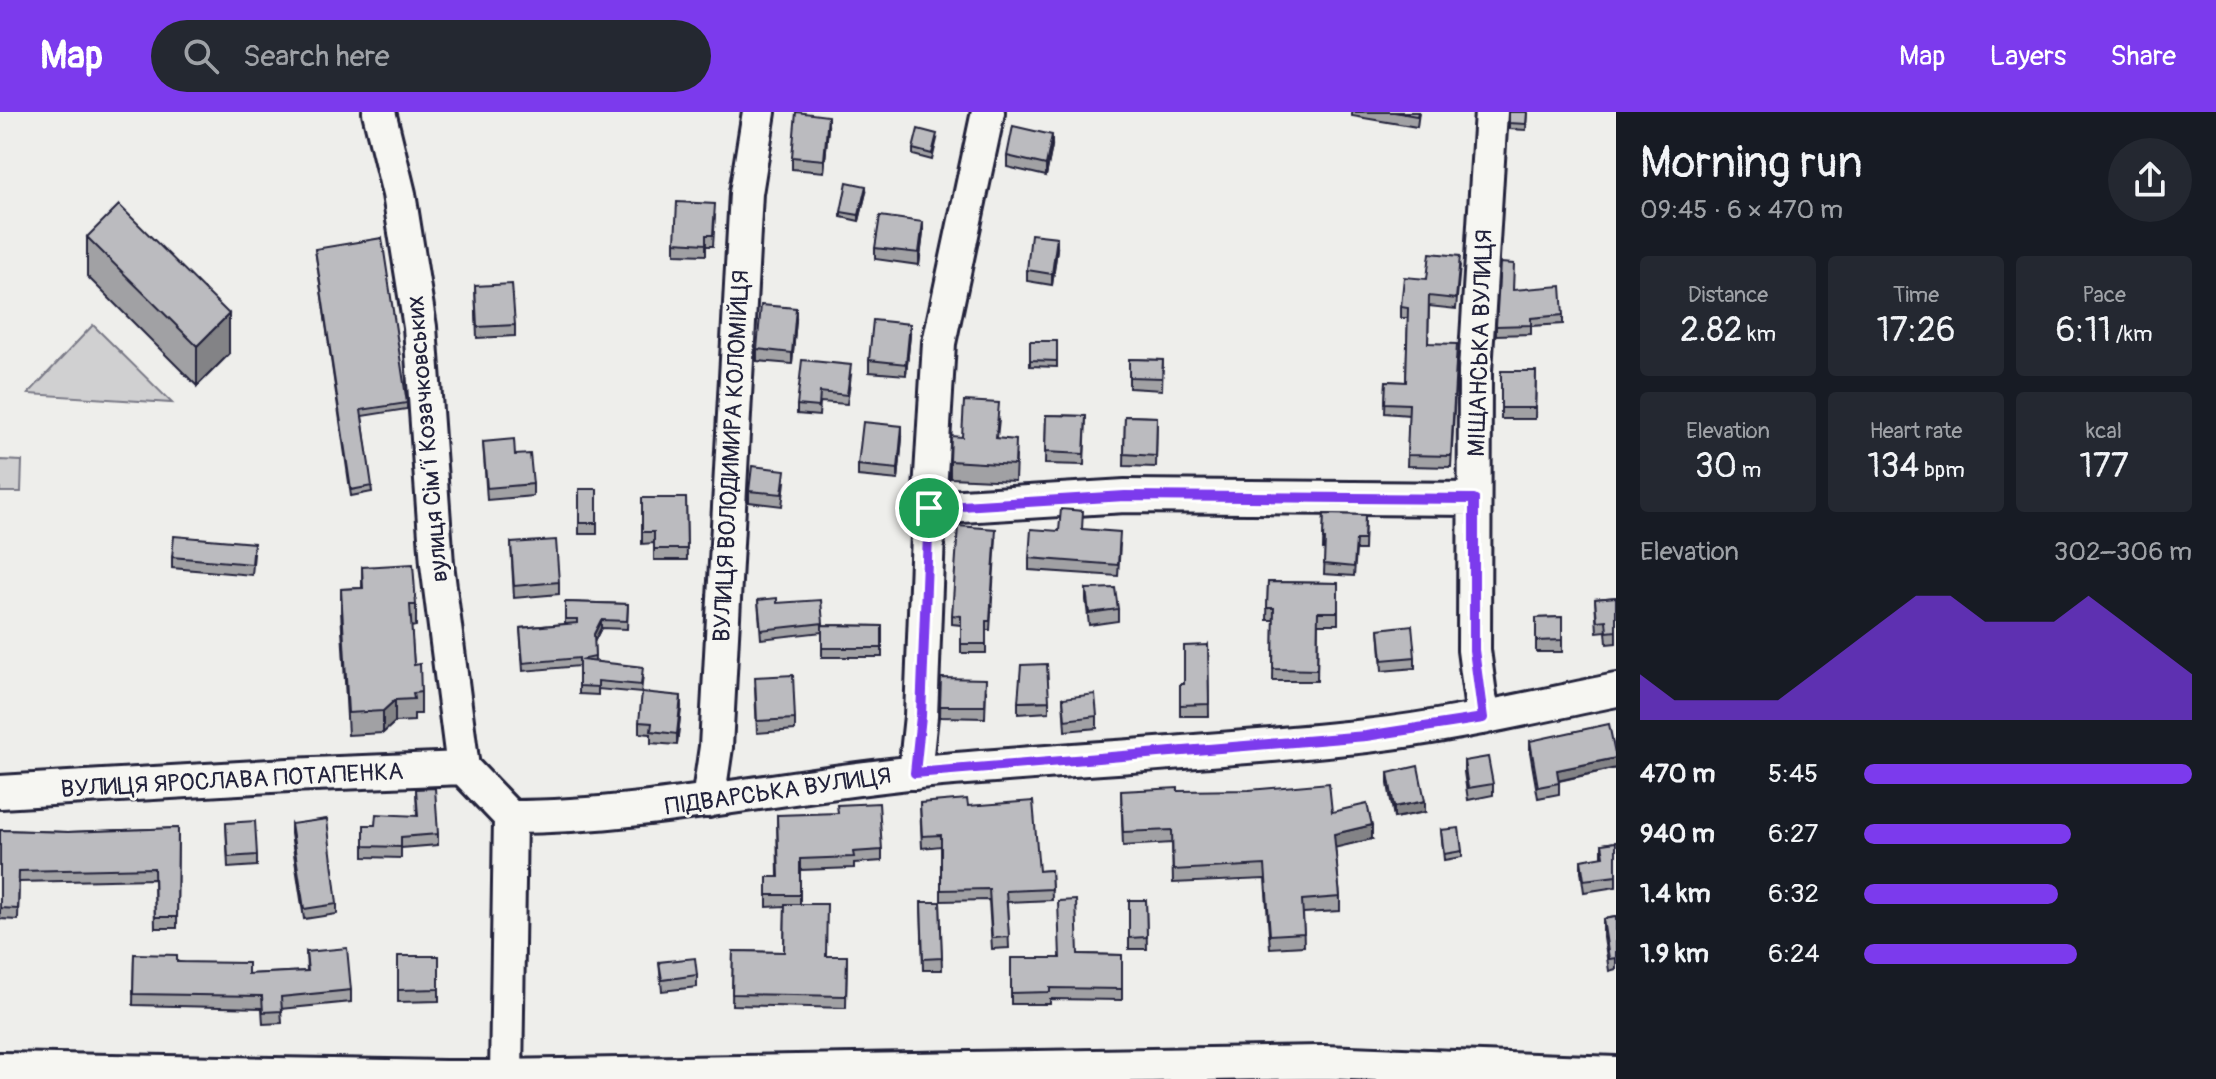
<!DOCTYPE html>
<meta charset="utf-8">
<style>
body{margin:0;font-family:Pangolin,sans-serif;background:#242831;color:#f1f3f6;height:100vh;display:flex;flex-direction:column;font-size:30px;white-space:nowrap}
*{box-sizing:border-box;margin:0}
p{font-size:26px;color:#9ea1a6}
.icon{flex:none;width:44px;height:44px;fill:none;stroke:currentColor;stroke-width:2;stroke-linecap:round;stroke-linejoin:round}
.map{position:relative;flex:1;overflow:hidden}
.details{display:flex;flex-direction:column;background:#171b24;width:600px}
.details>*{flex:none}
.pin{position:absolute;display:grid;place-items:center;width:68px;height:68px;color:#fff;margin:-34px;border:4px solid #fff;border-radius:50%;box-shadow:0 2px 8px #0007}
.round{display:grid;place-items:center;flex:none;width:84px;height:84px;border-radius:42px;background:#242831}
.head{display:flex;align-items:center;justify-content:space-between;height:136px;padding:0 24px}
h1{font-size:44px;font-weight:600;line-height:60px}
.metrics{display:grid;grid-template-columns:repeat(3,1fr);gap:12px;height:136px;padding:8px 24px}
.metrics div{display:grid;align-content:center;border-radius:8px;background:#242831;text-align:center}
.metrics b{font-size:34px;font-weight:600}
.metrics small{font-size:22px;font-weight:400}
.metrics p{font-size:22px}
.chart{height:224px;padding:16px 24px}
.chart p{display:flex;justify-content:space-between}
.chart svg{width:100%;height:144px;margin-top:8px;fill:#7c3aed;opacity:.7}
ul{padding:0 24px;list-style:none;font-size:26px}
li{display:grid;grid-template-columns:128px 96px 1fr;align-items:center;height:60px}
li i{height:20px;border-radius:10px;background:#7c3aed}
header{display:flex;align-items:center;gap:48px;box-sizing:border-box;height:112px;padding:0 40px;background:#7c3aed;color:#fff}
header strong{font-size:38px}
nav{display:flex;gap:44px;margin-inline-start:auto;font-size:28px}
.search{width:560px;height:72px;background:#242831;display:flex;align-items:center;gap:20px;box-sizing:border-box;padding:0 28px;border-radius:44px;color:#9ea1a6;font-size:30px}
main{display:flex;flex:1;min-height:0}
.map>svg:first-child{display:block}
.green{fill:#d0d0d1;stroke:#797986;stroke-width:2}
.lines{fill:none;stroke-linecap:round;stroke-linejoin:round}
.minor-casing{stroke:#22223b;stroke-width:38}
.minor{stroke:#f6f6f2;stroke-width:32}
.wall{fill:#a1a1a4;stroke:#22223b;stroke-width:2}
.shaded-wall{fill:#838386;stroke:#22223b;stroke-width:2}
.building{fill:#bbbbbf;stroke:#22223b;stroke-width:2}
.route-casing{stroke:#fff;stroke-width:16}
.route{stroke:#7c3aed;stroke-width:10}
.labels{text-anchor:middle;stroke-width:6;stroke-linejoin:round;paint-order:stroke}
.street-label{font-size:24px;fill:#22223b;stroke:#f6f6f2}
</style>
<header>
<strong>Map</strong>
<div class="search"><svg class="icon" aria-label="search" viewBox="0 0 24 24"><circle cx="10" cy="10" r="6"/><path d="M15 15l6 6"/></svg>Search here</div>
<nav><a>Map</a><a>Layers</a><a>Share</a></nav>
</header>
<main>
<div class="map">
<svg width="1616" height="967" viewBox="0 0 1616 967">
<rect width="100%" height="100%" fill="#eeeeeb"/>
<filter id="ink" filterUnits="userSpaceOnUse"><feTurbulence type="fractalNoise" baseFrequency=".0125" numOctaves="2"/><feDisplacementMap in="SourceGraphic" scale="16" xChannelSelector="R" yChannelSelector="G"/><feConvolveMatrix kernelMatrix="1 2 1 2 8 2 1 2 1" color-interpolation-filters="sRGB"/></filter>
<g filter="url(#ink)">
<path class="green" d="M 93,213 L 172,291 L 28,282 Z
M 0,348 L 22,349 L 21,380 L 0,380 Z"/>
<g class="lines">
<g class="minor-casing">
<path id="minor" d="M 379,0 L 399,82 L 420,215 L 437,452 L 463,656
M 929,396 L 1125,384 L 1474,387
M 1483,606 L 1474,538 L 1475,259 L 1491,0
M 463,656 L 510,705 L 506,964
M 915,661 L 921,604 L 929,396 L 939,231 L 988,0
M 0,680 L 289,663 L 463,656
M 708,689 L 716,635 L 746,81 L 759,0
M 510,705 C 648,705 782,673 919,660 C 1068,647 1217,640 1366,624 C 1450,615 1533,595 1616,578
M 0,957 L 445,965 L 1323,950 L 1616,961"/>
</g>
<use href="#minor" class="minor"/>
</g>
<path class="wall" d="M 1352,0 L 1419,0 L 1417,15 L 1352,4 Z
M 1509,0 L 1527,0 L 1526,18 L 1509,17 Z
M 828,15 L 824,60 L 792,57 L 792,45 Z
M 937,27 L 932,48 L 913,43 L 913,37 Z
M 1052,34 L 1046,64 L 1007,55 L 1007,44 Z
M 866,80 L 859,109 L 841,105 L 841,100 Z
M 715,104 L 713,134 L 706,134 L 706,143 L 675,142 L 675,130 Z
M 923,121 L 919,153 L 875,147 L 875,136 Z
M 87,125 L 229,242 L 197,274 L 87,164 Z
M 315,137 L 407,291 L 407,297 L 362,304 L 372,380 L 351,384 Z
M 1057,137 L 1052,173 L 1027,169 L 1027,158 Z
M 1460,154 L 1456,197 L 1429,194 L 1428,231 L 1457,242 L 1451,355 L 1407,354 L 1409,303 L 1385,301 L 1386,269 L 1406,270 L 1408,206 L 1401,206 L 1401,195 Z
M 475,174 L 515,213 L 515,224 L 477,226 Z
M 1513,178 L 1563,203 L 1563,212 L 1531,214 L 1531,222 L 1496,223 L 1496,214 Z
M 796,208 L 792,252 L 757,249 L 757,237 Z
M 910,223 L 906,263 L 869,260 L 869,248 Z
M 1030,229 L 1057,229 L 1057,255 L 1030,254 Z
M 1129,247 L 1163,248 L 1162,278 L 1129,276 Z
M 1501,259 L 1536,259 L 1535,307 L 1501,307 Z
M 851,263 L 847,292 L 820,290 L 819,304 L 797,302 L 797,293 Z
M 1046,303 L 1086,304 L 1084,353 L 1045,352 Z
M 1125,304 L 1157,305 L 1156,355 L 1124,354 Z
M 999,307 L 997,326 L 1016,344 L 1015,369 L 950,366 L 950,349 L 962,325 Z
M 902,326 L 898,368 L 858,364 L 858,353 Z
M 483,330 L 515,343 L 533,372 L 533,384 L 487,388 Z
M 785,370 L 782,394 L 749,390 L 749,379 Z
M 579,377 L 597,377 L 597,422 L 579,422 Z
M 642,386 L 686,386 L 687,448 L 654,448 L 654,431 L 642,432 Z
M 1324,402 L 1365,403 L 1364,438 L 1356,438 L 1354,464 L 1324,462 L 1325,437 L 1323,437 Z
M 1082,417 L 1120,432 L 1118,464 L 1029,458 L 1029,446 L 1059,419 Z
M 996,426 L 990,518 L 986,518 L 986,541 L 961,541 L 961,513 L 952,512 L 952,503 Z
M 511,431 L 559,470 L 559,482 L 514,486 Z
M 254,442 L 252,463 L 172,456 L 172,445 Z
M 362,455 L 416,493 L 416,514 L 411,515 L 414,553 L 421,580 L 421,602 L 414,602 L 414,609 L 395,610 L 383,621 L 348,623 L 341,499 L 341,477 L 362,476 Z
M 1268,470 L 1338,471 L 1338,512 L 1318,512 L 1317,569 L 1273,569 L 1274,508 L 1267,508 Z
M 1086,477 L 1118,497 L 1118,509 L 1089,513 L 1086,488 Z
M 1616,485 L 1616,531 L 1607,532 L 1606,519 L 1597,520 L 1595,487 Z
M 758,488 L 777,491 L 823,511 L 823,513 L 882,514 L 882,545 L 822,545 L 822,520 L 761,527 Z
M 565,490 L 628,492 L 627,517 L 601,516 L 594,530 L 595,549 L 643,563 L 641,581 L 598,577 L 598,583 L 579,582 L 579,554 L 523,559 L 520,516 L 565,512 Z
M 1562,505 L 1562,540 L 1536,540 L 1536,506 Z
M 1379,517 L 1415,545 L 1415,556 L 1382,559 Z
M 1208,533 L 1209,604 L 1180,604 L 1180,572 L 1184,572 Z
M 941,566 L 986,578 L 985,606 L 940,605 Z
M 755,576 L 795,607 L 795,618 L 757,621 Z
M 1063,586 L 1097,604 L 1097,616 L 1065,619 Z
M 1049,589 L 1049,600 L 1018,602 L 1018,590 Z
M 681,595 L 677,633 L 651,631 L 651,622 L 639,621 L 639,610 Z
M 1530,629 L 1616,656 L 1559,669 L 1559,682 L 1538,686 L 1530,640 Z
M 1464,649 L 1493,672 L 1493,683 L 1468,688 L 1464,660 Z
M 1388,661 L 1425,700 L 1394,706 L 1388,672 Z
M 416,677 L 438,722 L 438,733 L 401,736 L 401,746 L 364,745 L 364,713 L 375,713 L 417,704 Z
M 1121,679 L 1178,679 L 1332,700 L 1372,727 L 1335,735 L 1340,785 L 1340,799 L 1303,801 L 1304,834 L 1270,836 L 1265,767 L 1173,771 L 1172,731 L 1123,734 Z
M 920,691 L 968,694 L 1039,759 L 1051,758 L 1052,788 L 1007,790 L 1009,836 L 992,837 L 989,788 L 941,789 L 941,734 L 922,736 Z
M 777,703 L 882,738 L 882,749 L 854,751 L 854,756 L 800,758 L 800,792 L 826,844 L 847,844 L 846,896 L 732,893 L 733,839 L 784,840 L 785,794 L 767,795 L 767,765 L 778,765 Z
M 226,711 L 257,743 L 257,754 L 228,756 Z
M 291,712 L 337,792 L 337,802 L 304,807 L 291,722 Z
M 178,716 L 177,816 L 155,816 L 154,767 L 19,770 L 18,808 L 0,807 L 0,718 L 68,720 Z
M 1441,718 L 1462,739 L 1462,745 L 1444,748 Z
M 1616,730 L 1616,775 L 1584,780 L 1581,759 L 1581,748 L 1602,745 L 1602,732 Z
M 1129,788 L 1146,788 L 1147,837 L 1129,837 Z
M 921,790 L 940,790 L 942,858 L 923,858 Z
M 1616,805 L 1616,857 L 1609,859 L 1603,819 L 1603,807 Z
M 306,840 L 351,878 L 351,890 L 281,897 L 282,911 L 263,912 L 262,896 L 133,893 L 134,842 L 248,862 L 307,859 Z
M 1078,842 L 1122,843 L 1122,888 L 1050,887 L 1050,892 L 1011,892 L 1011,846 L 1060,846 Z
M 398,844 L 439,844 L 439,889 L 398,890 Z
M 659,850 L 697,863 L 697,875 L 662,879 Z"/>
<path class="shaded-wall" d="M 828,4 L 828,15 L 824,60 L 824,48 Z
M 1052,23 L 1052,34 L 1046,64 L 1046,53 Z
M 866,74 L 866,80 L 859,109 L 859,103 Z
M 923,110 L 923,121 L 919,153 L 919,141 Z
M 1057,125 L 1057,137 L 1052,173 L 1052,162 Z
M 796,196 L 796,208 L 792,252 L 792,241 Z
M 229,202 L 229,242 L 197,274 L 197,234 Z
M 910,212 L 910,223 L 906,263 L 906,252 Z
M 902,314 L 902,326 L 898,368 L 898,357 Z
M 601,508 L 601,516 L 594,530 L 594,522 Z
M 681,584 L 681,595 L 677,633 L 677,622 Z
M 395,588 L 395,610 L 383,621 L 383,599 Z
M 1616,646 L 1616,656 L 1557,669 L 1557,658 Z
M 1425,689 L 1425,700 L 1394,706 L 1394,695 Z
M 1372,713 L 1372,727 L 1334,736 L 1334,722 Z"/>
<path class="building" d="M 796,0 L 828,4 L 824,48 L 792,45 Z
M 1394,0 L 1418,0 L 1417,4 Z
M 1509,0 L 1527,0 L 1526,12 L 1509,11 Z
M 1013,14 L 1052,23 L 1046,53 L 1007,44 Z
M 918,17 L 937,22 L 932,42 L 913,37 Z
M 847,70 L 866,74 L 859,103 L 841,100 Z
M 677,90 L 715,92 L 713,123 L 706,123 L 706,132 L 675,130 Z
M 119,93 L 229,202 L 197,234 L 87,125 Z
M 880,104 L 923,110 L 919,141 L 875,136 Z
M 1031,122 L 1057,125 L 1052,162 L 1027,158 Z
M 382,126 L 407,291 L 361,298 L 372,374 L 351,378 L 315,137 Z
M 1430,141 L 1460,144 L 1456,187 L 1429,184 L 1428,231 L 1457,232 L 1451,344 L 1407,343 L 1409,292 L 1385,291 L 1386,269 L 1406,270 L 1408,196 L 1401,195 L 1404,165 L 1427,167 Z
M 1500,151 L 1514,152 L 1513,178 L 1561,174 L 1563,203 L 1531,206 L 1531,213 L 1496,214 Z
M 512,172 L 515,213 L 477,215 L 475,174 Z
M 761,193 L 796,196 L 792,241 L 757,237 Z
M 873,208 L 910,212 L 906,252 L 869,248 Z
M 1030,229 L 1057,229 L 1057,249 L 1030,248 Z
M 1129,247 L 1163,248 L 1162,266 L 1129,265 Z
M 802,248 L 851,253 L 847,283 L 820,280 L 819,295 L 797,293 Z
M 1501,259 L 1536,259 L 1535,296 L 1501,296 Z
M 964,289 L 999,291 L 996,326 L 1016,328 L 1015,353 L 950,349 L 951,324 L 962,325 Z
M 1046,303 L 1086,304 L 1084,342 L 1045,340 Z
M 1125,304 L 1157,305 L 1156,344 L 1124,342 Z
M 863,310 L 902,314 L 898,357 L 858,353 Z
M 514,327 L 515,343 L 530,342 L 533,372 L 487,376 L 483,330 Z
M 752,354 L 785,358 L 782,382 L 749,379 Z
M 579,377 L 597,377 L 597,411 L 579,411 Z
M 642,386 L 686,386 L 687,437 L 654,437 L 654,420 L 642,420 Z
M 1061,397 L 1083,399 L 1082,417 L 1120,420 L 1118,453 L 1029,446 L 1031,417 L 1059,419 Z
M 1324,402 L 1365,403 L 1364,428 L 1356,428 L 1354,455 L 1324,452 L 1325,427 L 1323,427 Z
M 958,414 L 996,417 L 990,509 L 986,509 L 986,532 L 961,532 L 961,504 L 952,503 Z
M 174,424 L 254,431 L 252,452 L 172,445 Z
M 556,428 L 559,470 L 514,474 L 511,431 Z
M 413,452 L 416,493 L 410,493 L 414,553 L 420,552 L 421,580 L 413,581 L 414,587 L 395,588 L 383,599 L 348,601 L 341,477 L 363,476 L 362,455 Z
M 1268,470 L 1338,471 L 1338,500 L 1318,500 L 1317,558 L 1273,557 L 1274,496 L 1267,496 Z
M 1115,476 L 1118,497 L 1089,501 L 1086,477 Z
M 1616,485 L 1616,519 L 1607,520 L 1606,508 L 1597,509 L 1595,487 Z
M 777,486 L 777,491 L 821,488 L 823,511 L 761,518 L 758,488 Z
M 565,490 L 628,492 L 627,509 L 601,508 L 594,522 L 595,545 L 581,548 L 643,555 L 641,573 L 598,569 L 598,575 L 579,574 L 579,546 L 523,551 L 520,516 L 577,511 L 577,507 L 565,507 Z
M 1562,505 L 1562,528 L 1536,529 L 1536,506 Z
M 822,513 L 882,514 L 882,536 L 822,536 Z
M 1412,513 L 1415,545 L 1382,548 L 1379,517 Z
M 1208,533 L 1209,592 L 1180,593 L 1180,572 L 1184,572 L 1184,534 Z
M 1047,552 L 1049,589 L 1018,590 L 1021,553 Z
M 793,563 L 795,607 L 757,609 L 755,565 Z
M 941,566 L 986,567 L 985,594 L 940,594 Z
M 642,580 L 681,584 L 677,622 L 651,619 L 652,611 L 639,610 Z
M 1095,582 L 1097,604 L 1065,608 L 1063,586 Z
M 1609,612 L 1616,646 L 1557,658 L 1559,671 L 1538,675 L 1530,629 Z
M 1488,645 L 1493,672 L 1468,676 L 1464,649 Z
M 1418,654 L 1425,689 L 1394,695 L 1388,661 Z
M 1329,671 L 1332,700 L 1367,692 L 1372,713 L 1334,722 L 1340,785 L 1302,788 L 1304,821 L 1270,823 L 1265,753 L 1173,758 L 1172,718 L 1123,720 L 1121,679 L 1178,676 L 1178,679 L 1249,678 Z
M 435,676 L 438,722 L 401,725 L 401,735 L 364,734 L 364,713 L 375,713 L 376,702 L 418,704 L 416,677 Z
M 967,687 L 968,694 L 1033,689 L 1039,759 L 1051,758 L 1052,777 L 1006,779 L 1009,825 L 992,826 L 989,777 L 941,778 L 941,723 L 922,724 L 920,691 Z
M 879,691 L 882,738 L 853,740 L 854,745 L 800,747 L 800,783 L 767,783 L 767,765 L 779,765 L 777,703 L 838,701 L 837,693 Z
M 327,707 L 337,792 L 304,797 L 291,712 Z
M 255,709 L 257,743 L 228,745 L 226,711 Z
M 178,716 L 177,805 L 155,805 L 154,756 L 19,759 L 18,797 L 0,796 L 0,718 L 68,720 Z
M 1459,716 L 1462,739 L 1444,742 L 1441,718 Z
M 1616,730 L 1616,764 L 1584,768 L 1581,748 L 1604,744 L 1602,732 Z
M 1076,788 L 1078,842 L 1122,843 L 1122,877 L 1050,876 L 1050,880 L 1011,881 L 1011,846 L 1060,846 L 1058,789 Z
M 1129,788 L 1146,788 L 1147,825 L 1129,826 Z
M 921,790 L 940,790 L 942,846 L 923,847 Z
M 785,792 L 827,792 L 826,844 L 847,844 L 846,884 L 732,882 L 733,839 L 784,840 Z
M 1616,805 L 1616,846 L 1609,847 L 1603,807 Z
M 347,836 L 351,878 L 281,885 L 282,899 L 263,900 L 262,884 L 133,882 L 134,842 L 177,843 L 177,850 L 248,851 L 248,862 L 308,859 L 306,840 Z
M 398,844 L 439,844 L 439,877 L 398,878 Z
M 695,846 L 697,863 L 662,868 L 659,850 Z"/>
</g>
<g class="lines" filter="url(#ink)">
<g class="route-casing">
<path id="route" d="M 1125,384 L 1474,387 L 1474,538 L 1483,606 L 1366,624 L 915,661 L 921,604 L 929,396 Z"/>
</g>
<use href="#route" class="route"/>
</g>
<g class="labels">
<g class="street-label">
<text transform="translate(1480 231) rotate(-88)" y="8">МІЩАНСЬКА ВУЛИЦЯ</text>
<text transform="translate(427 327) rotate(-95)" y="8">вулиця Сімʼї Козачковських</text>
<text transform="translate(731 344) rotate(-87)" y="8">ВУЛИЦЯ ВОЛОДИМИРА КОЛОМІЙЦЯ</text>
<text transform="translate(232 668) rotate(-3)" y="8">ВУЛИЦЯ ЯРОСЛАВА ПОТАПЕНКА</text>
<text transform="translate(778 679) rotate(-8)" y="8">ПІДВАРСЬКА ВУЛИЦЯ</text>
</g>
</g>
</svg>
<div class="pin" style="left:929px;top:396px;background:#1e9e55"><svg class="icon" aria-label="arrive" viewBox="0 0 24 24"><path d="M6 21V4h12l-3 4 3 4H6"/></svg></div>
</div>
<section class="details">
<div class="head"><div><h1>Morning run</h1><p>09:45 · 6 × 470 m</p></div><a class="round"><svg class="icon" aria-label="share" viewBox="0 0 24 24"><path d="M12 15V3M7 8l5-5 5 5M5 13v7h14v-7"/></svg></a></div>
<div class="metrics">
<div><p>Distance</p><b>2.82<small> km</small></b></div>
<div><p>Time</p><b>17:26</b></div>
<div><p>Pace</p><b>6:11<small> /km</small></b></div>
</div>
<div class="metrics">
<div><p>Elevation</p><b>30<small> m</small></b></div>
<div><p>Heart rate</p><b>134<small> bpm</small></b></div>
<div><p>kcal</p><b>177</b></div>
</div>
<div class="chart"><p><span>Elevation</span>302–306 m</p>
<svg viewBox="0 0 160 44" preserveAspectRatio="none"><path d="M0 44V30L10 38L20 38L30 38L40 38L50 30L60 22L70 14L80 6L90 6L100 14L110 14L120 14L130 6L140 14L150 22L160 30V44z"/></svg>
</div>
<ul>
<li><b>470 m</b>5:45<i style="width:100%"></i></li>
<li><b>940 m</b>6:27<i style="width:63%"></i></li>
<li><b>1.4 km</b>6:32<i style="width:59%"></i></li>
<li><b>1.9 km</b>6:24<i style="width:65%"></i></li>
</ul>
</section>
</main>
